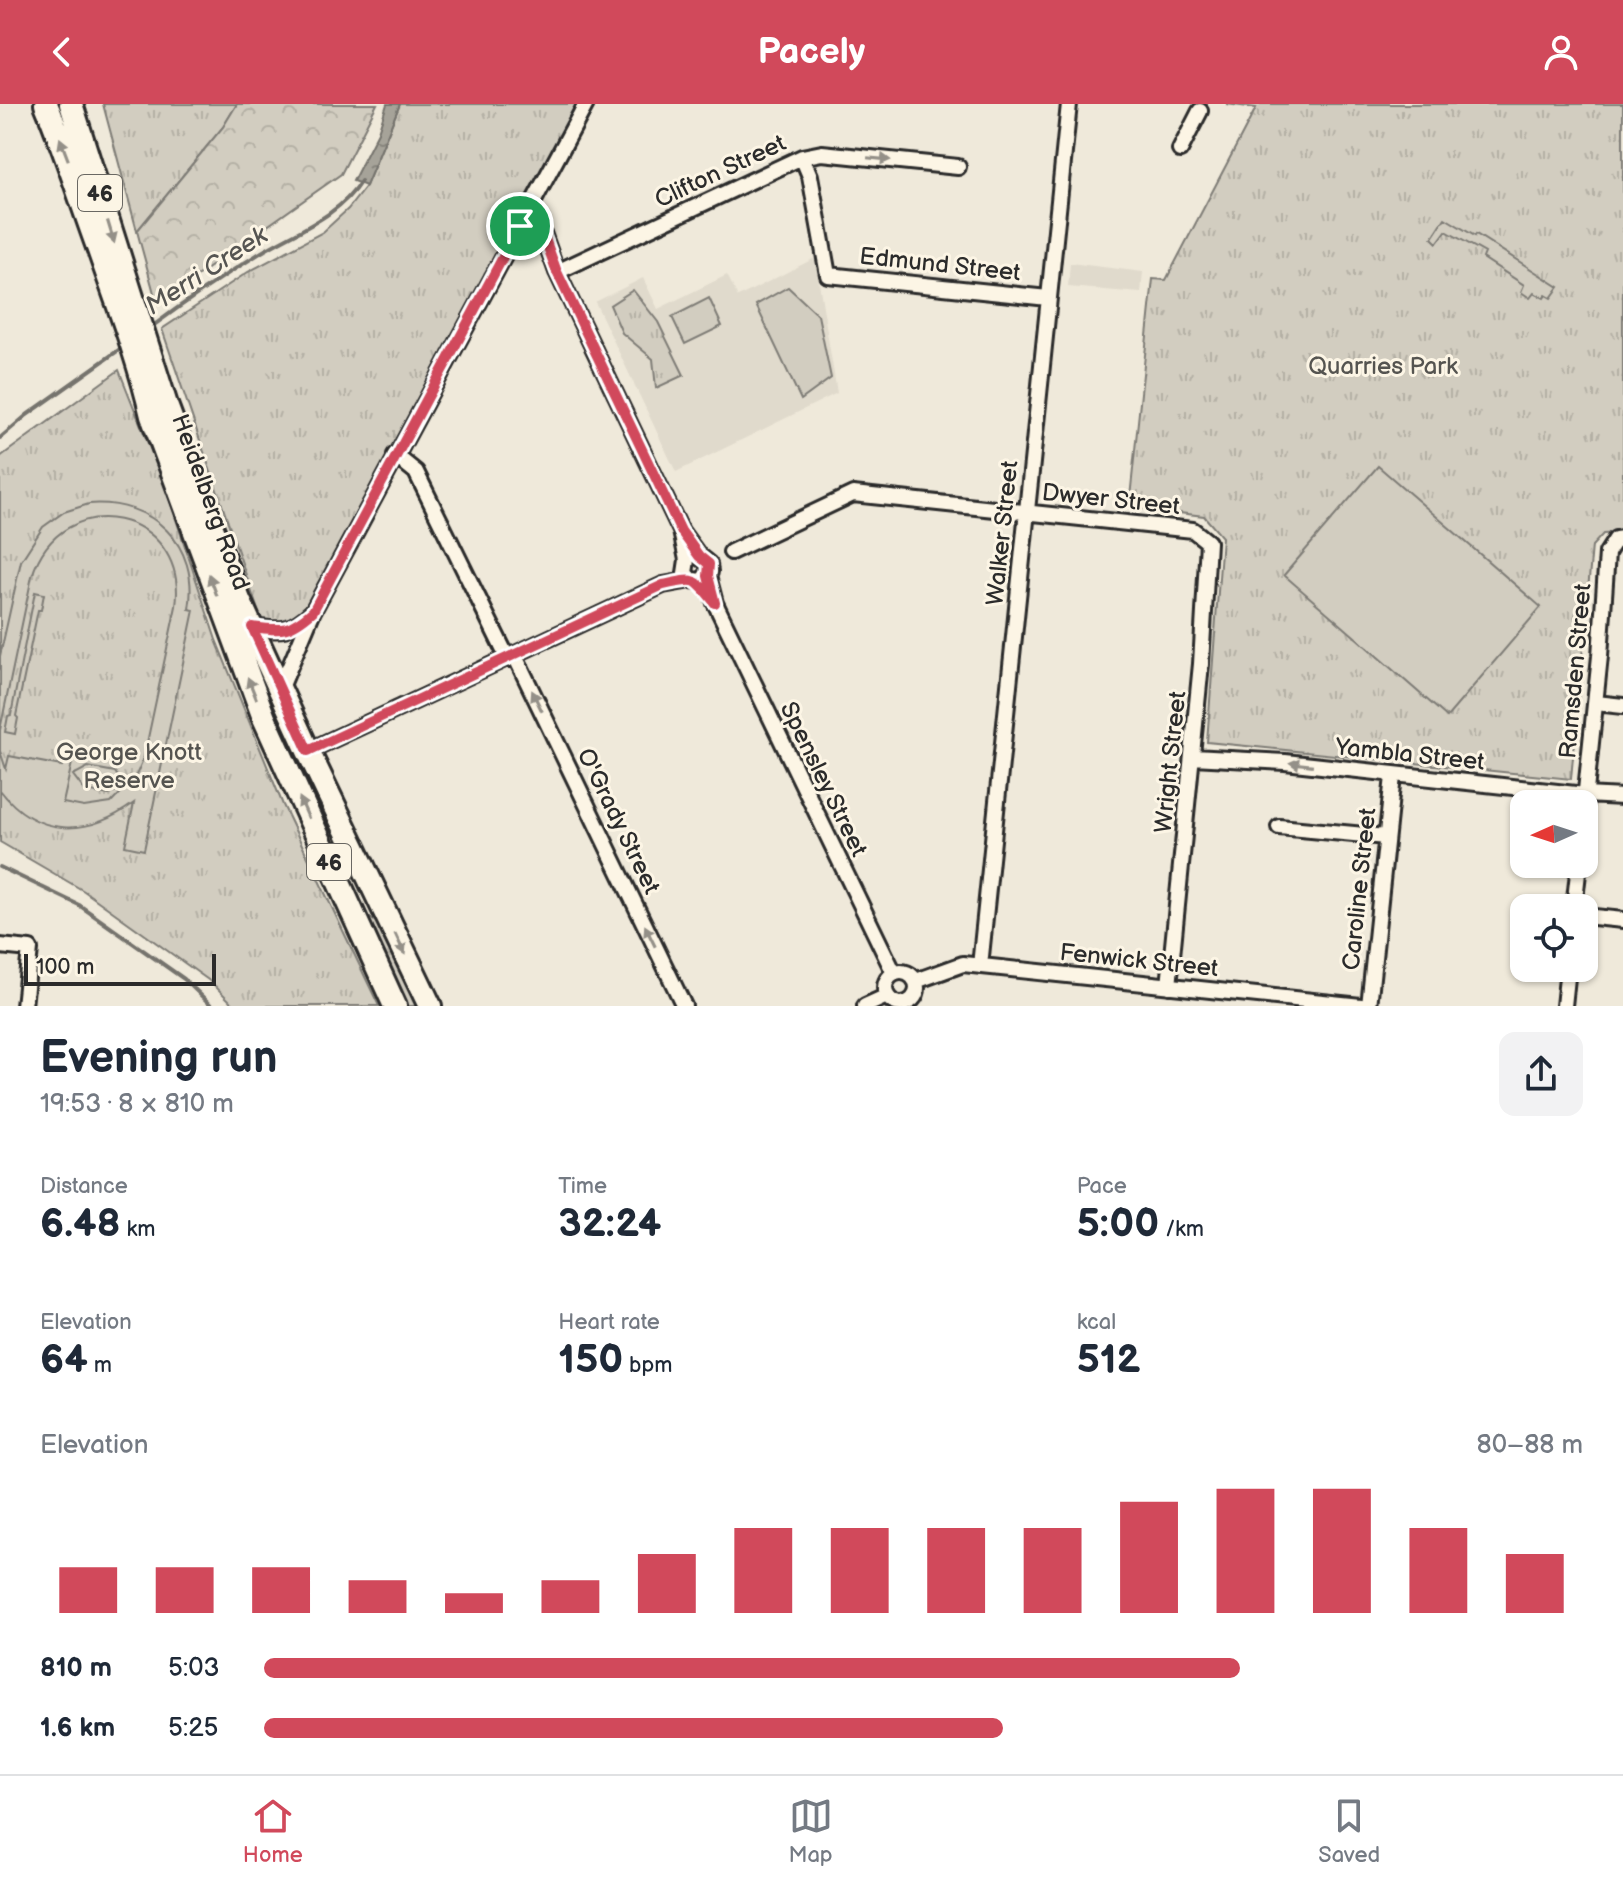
<!DOCTYPE html>
<meta charset="utf-8">
<style>
body{margin:0;font-family:"Balsamiq Sans",sans-serif;background:#f2f2f3;color:#1f2937;height:100vh;display:flex;flex-direction:column;font-size:30px;white-space:nowrap}
*{box-sizing:border-box;margin:0}
p{font-size:26px;color:#747a83}
.icon{flex:none;width:44px;height:44px;fill:none;stroke:currentColor;stroke-width:2;stroke-linecap:round;stroke-linejoin:round}
.map{position:relative;height:902px;overflow:hidden}
.details{display:flex;flex-direction:column;background:#fff;flex:1}
.details>*{flex:none}
.needle{width:52px;rotate:267deg}
.tools{position:absolute;left:1510px;top:686px;display:grid;gap:16px}
.tools a{display:grid;place-items:center;width:88px;height:88px;border-radius:16px;background:#fff;box-shadow:0 2px 6px #0004;font-size:40px}
.scale{position:absolute;left:24px;bottom:20px;width:192px;box-sizing:border-box;padding-left:8px;border:4px solid #2b2b2b;border-top:0;font-size:22px;line-height:28px;white-space:nowrap;color:#2b2b2b;-webkit-text-stroke:6px #fcf5e5;paint-order:stroke}
.pin{position:absolute;display:grid;place-items:center;width:68px;height:68px;color:#fff;margin:-34px;border:4px solid #fff;border-radius:50%;box-shadow:0 2px 8px #0007}
.round{display:grid;place-items:center;flex:none;width:84px;height:84px;border-radius:16px;background:#f2f2f3}
.head{display:flex;align-items:center;justify-content:space-between;height:136px;padding:0 40px}
h1{font-size:44px;font-weight:600;line-height:60px}
.figures{display:grid;grid-template-columns:repeat(3,1fr);gap:12px;height:136px;padding:8px 40px}
.figures div{display:grid;align-content:center}
.figures b{font-size:40px;font-weight:600}
.figures small{font-size:22px;font-weight:400}
.figures p{font-size:22px}
.chart{height:224px;padding:16px 40px}
.chart p{display:flex;justify-content:space-between}
.chart svg{width:100%;height:144px;margin-top:8px;stroke:#d1495b;stroke-width:6}
ul{padding:0 40px;list-style:none;font-size:26px}
li{display:grid;grid-template-columns:128px 96px 1fr;align-items:center;height:60px}
li i{height:20px;border-radius:10px;background:#d1495b}
header{display:flex;justify-content:space-between;align-items:center;height:104px;padding:0 40px;background:#d1495b;color:#fff;font-size:36px;font-weight:600}
.dock{display:flex;justify-content:space-around;align-items:center;height:112px;border-top:2px solid #e0e1e3;background:#fff;font-size:22px;color:#747a83}
.dock a{display:grid;justify-items:center;gap:4px}
.dock .active{color:#d1495b}
.map>svg:first-child{display:block}
.built{fill:#e0dacc}
.grass{fill:url(#grass-tufts);stroke:#7e7c76;stroke-width:2}
.forest{fill:url(#forest-crowns);stroke:#7e7c76;stroke-width:2}
.pitch{fill:#d2cdc0;stroke:#7e7c76;stroke-width:2}
.water{fill:url(#water-ripples);stroke:#75736d;stroke-width:2}
.lines{fill:none;stroke-linecap:round;stroke-linejoin:round}
.stream{stroke:#75736d;stroke-width:4}
.street-casing{stroke:#2b2b2b;stroke-width:20}
.primary-casing{stroke:#2b2b2b;stroke-width:28}
.street{stroke:#fcf5e5;stroke-width:14}
.primary{stroke:#fcf5e5;stroke-width:22}
.oneway{fill:#949088}
.route-casing{stroke:#fff;stroke-width:16}
.route{stroke:#d1495b;stroke-width:10}
.labels{text-anchor:middle;stroke-width:6;stroke-linejoin:round;paint-order:stroke}
.shield{fill:#fcf5e5;stroke:#6a6863;stroke-width:2}
.shield-label{font-size:22px;font-weight:bold;fill:#2b2b2b}
.street-label{font-size:24px;fill:#2b2b2b;stroke:#fcf5e5}
.park-label{font-size:24px;fill:#555450;stroke:#fcf5e5}
.water-label{font-size:26px;font-style:italic;fill:#565552;stroke:#fcf5e5}
</style>
<header><svg class="icon" aria-label="back" viewBox="0 0 24 24"><path d="M15 5l-7 7 7 7"/></svg>Pacely<svg class="icon" aria-label="person" viewBox="0 0 24 24"><circle cx="12" cy="8" r="4"/><path d="M4 21q1-7 8-7t8 7"/></svg></header>
<div class="map">
<svg width="1623" height="902" viewBox="0 0 1623 902">
<defs>
<pattern id="grass-tufts" width="24" height="20" patternUnits="userSpaceOnUse" patternTransform="scale(2)"><rect width="24" height="20" fill="#d2cdc0"/><path d="M3 7l-1-3M5 7V3M7 7l1-3M15 17l-1-3M17 17v-4M19 17l1-3" fill="none" stroke="#b4b0a5"/></pattern>
<pattern id="forest-crowns" width="20" height="18" patternUnits="userSpaceOnUse" patternTransform="scale(2)"><rect width="20" height="18" fill="#d2cdc0"/><path d="M2 6a3 3 0 1 1 6 0M12 15a3 3 0 1 1 6 0" fill="none" stroke="#b4b0a5"/></pattern>
<pattern id="water-ripples" width="26" height="14" patternUnits="userSpaceOnUse" patternTransform="scale(2)"><rect width="26" height="14" fill="#a6a399"/><path d="M2 4q2-2 4 0t4 0M15 11q2-2 4 0t4 0" fill="none" stroke="#87857d"/></pattern>
</defs>
<rect width="100%" height="100%" fill="#efe9da"/>
<filter id="ink" filterUnits="userSpaceOnUse"><feTurbulence type="fractalNoise" baseFrequency=".0125" numOctaves="2"/><feDisplacementMap in="SourceGraphic" scale="16" xChannelSelector="R" yChannelSelector="G"/><feConvolveMatrix kernelMatrix="1 2 1 2 8 2 1 2 1" color-interpolation-filters="sRGB"/></filter>
<g filter="url(#ink)">
<path class="built" d="M 815,154 L 837,289 L 676,368 L 595,198 L 643,174 L 658,205 L 727,171 L 738,193 Z
M 1070,159 L 1143,168 L 1141,189 L 1068,183 Z"/>
<path class="grass" d="M 103,0 L 237,0 L 223,23 L 137,127 Z
M 400,0 L 580,0 L 306,504 L 283,518 L 262,518 L 162,225 L 248,168 L 323,128 L 348,105 L 366,82 Z
M 1226,0 L 1623,0 L 1623,429 L 1603,430 L 1592,442 L 1571,675 L 1207,638 L 1222,433 L 1204,412 L 1129,403 L 1153,175 L 1166,176 L 1256,4 Z
M 633,186 L 658,218 L 684,271 L 656,284 L 653,255 L 622,229 L 610,201 Z
M 119,266 L 166,385 L 216,536 L 283,701 L 379,902 L 235,902 L 211,878 L 84,787 L 0,738 L 0,353 Z
M 366,811 L 380,821 L 419,902 L 405,902 L 363,815 Z"/>
<path class="forest" d="M 237,0 L 377,0 L 341,70 L 157,200 L 137,127 L 223,23 Z"/>
<path class="pitch" d="M 1445,114 L 1475,132 L 1476,130 L 1559,183 L 1551,194 L 1546,191 L 1544,194 L 1534,189 L 1530,194 L 1521,188 L 1524,181 L 1483,154 L 1485,149 L 1446,127 L 1437,139 L 1432,134 Z
M 788,183 L 818,211 L 831,274 L 801,296 L 756,201 Z
M 709,194 L 722,222 L 685,240 L 672,213 Z
M 1378,362 L 1541,503 L 1447,613 L 1284,471 Z
M 89,400 C 152,395 200,440 189,505 L 194,506 L 144,746 L 125,742 L 134,699 C 88,733 37,734 0,686 L 0,647 L 6,665 L 9,652 L 62,662 L 64,657 L 72,659 L 63,699 L 84,703 L 111,699 L 135,674 L 144,653 L 176,502 C 189,406 61,378 32,472 L 0,626 L 0,552 L 21,457 L 43,423 L 64,408 Z
M 35,488 L 44,490 L 41,506 L 38,506 L 16,612 L 18,614 L 15,630 L 5,628 L 8,612 L 11,611 Z
M 88,663 L 115,668 L 124,682 L 109,691 L 85,687 L 73,671 Z"/>
<path class="water" d="M 387,0 L 400,0 L 366,82 L 353,77 L 378,28 Z"/>
<g class="lines">
<path class="stream" d="M 150,224 C 185,198 220,174 257,151 C 293,128 338,114 361,77
M 0,334 L 27,311 L 123,243
M 0,763 L 79,801 L 184,875 L 212,902"/>
<g class="street-casing">
<path id="street" d="M 1180,46 L 1200,7
M 802,53 L 810,72 L 828,171 L 1048,194
M 532,99 L 557,168 L 681,427 L 699,452 L 709,460 L 710,468 L 701,477 L 691,476 L 685,469 L 687,456 L 681,427
M 557,168 L 802,53 L 822,49 L 958,63
M 395,351 L 416,368 L 508,555
M 731,448 L 853,390 L 1193,426 L 1208,438 L 1201,560 L 1169,882
M 708,472 L 715,499 L 894,869
M 252,523 C 282,527 289,529 313,507
M 515,552 L 684,902
M 280,586 L 313,507 L 586,0
M 1596,599 L 1623,602
M 308,647 L 663,481 L 691,476
M 1193,653 L 1285,658 L 1585,691 L 1623,693
M 1584,706 L 1600,552 L 1607,449 L 1616,435 L 1623,434
M 1279,723 L 1386,733
M 1574,804 L 1579,760
M 1584,812 L 1623,816
M 0,842 L 30,845 L 24,902
M 980,862 L 1069,0
M885 884a16 16 0 1 1 32 0a16 16 0 1 1-32 0Z
M 916,877 L 963,860 L 1361,902
M 865,902 L 887,892
M 1369,902 L 1393,672
M 1564,902 L 1568,864"/>
</g>
<g class="primary-casing">
<path id="primary" d="M 46,0 C 66,48 81,97 99,146 C 118,201 139,255 152,312 L 264,614 L 395,902
M 71,0 L 166,301 L 239,496 L 308,647 L 430,902"/>
</g>
<use href="#street" class="street"/>
<use href="#primary" class="primary"/>
</g>
<defs><path id="oneway-solid" d="M-6-.8H1V-3.2L6.5 0L1 3.2V.8H-6Z" transform="scale(2)"/></defs>
<g class="oneway">
<use href="#oneway-solid" transform="translate(64 45) rotate(-111)"/>
<use href="#oneway-solid" transform="translate(879 55) rotate(6)"/>
<use href="#oneway-solid" transform="translate(111 128) rotate(73)"/>
<use href="#oneway-solid" transform="translate(213 481) rotate(-110)"/>
<use href="#oneway-solid" transform="translate(252 584) rotate(-112)"/>
<use href="#oneway-solid" transform="translate(537 597) rotate(-116)"/>
<use href="#oneway-solid" transform="translate(1301 660) rotate(-173)"/>
<use href="#oneway-solid" transform="translate(304 704) rotate(-114)"/>
<use href="#oneway-solid" transform="translate(650 832) rotate(-116)"/>
<use href="#oneway-solid" transform="translate(400 840) rotate(65)"/>
</g>
</g>
<g class="lines" filter="url(#ink)">
<g class="route-casing">
<path id="route" d="M 532,99 L 557,168 L 681,427 L 699,452 L 709,460 L 708,472 L 715,499 C 693,472 697,474 663,481 L 308,647 L 252,523 C 283,527 289,528 313,507 Z"/>
</g>
<use href="#route" class="route"/>
</g>
<g class="labels">
<g class="shield">
<rect x="78" y="71" width="44" height="36" rx="6"/>
<rect x="307" y="740" width="44" height="36" rx="6"/>
</g>
<g class="shield-label">
<text x="100" y="97">46</text>
<text x="329" y="766">46</text>
</g>
<g class="street-label">
<text transform="translate(720 67) rotate(-25)" y="8">Clifton Street</text>
<text transform="translate(940 160) rotate(6)" y="8">Edmund Street</text>
<text transform="translate(1111 395) rotate(6)" y="8">Dwyer Street</text>
<text transform="translate(211 398) rotate(70)" y="8">Heidelberg Road</text>
<text transform="translate(1002 429) rotate(-84)" y="8">Walker Street</text>
<text transform="translate(1575 567) rotate(-85)" y="8">Ramsden Street</text>
<text transform="translate(1410 650) rotate(6)" y="8">Yambla Street</text>
<text transform="translate(1170 658) rotate(-84)" y="8">Wright Street</text>
<text transform="translate(824 675) rotate(64)" y="8">Spensley Street</text>
<text transform="translate(619 717) rotate(64)" y="8">O'Grady Street</text>
<text transform="translate(1359 785) rotate(-84)" y="8">Caroline Street</text>
<text transform="translate(1139 856) rotate(6)" y="8">Fenwick Street</text>
</g>
<g class="park-label">
<text x="1383" y="270">Quarries Park</text>
<text x="129" y="656">George Knott<tspan x="129" dy="28">Reserve</tspan></text>
</g>
<g class="water-label">
<text transform="translate(206 166) rotate(-33)" y="9">Merri Creek</text>
</g>
</g>
</svg>
<div class="tools">
<a><svg class="needle" viewBox="-14 -14 28 28"><path d="M0-13l5 13h-10z" fill="#e53935"/><path d="M0 13l5-13h-10z" fill="#747a83"/></svg></a>
<a><svg class="icon" aria-label="locate" viewBox="0 0 24 24"><circle cx="12" cy="12" r="6"/><path d="M12 2v4M12 18v4M2 12h4M18 12h4"/></svg></a>
</div>
<div class="scale">100 m</div>
<div class="pin" style="left:520px;top:122px;background:#1e9e55"><svg class="icon" aria-label="arrive" viewBox="0 0 24 24"><path d="M6 21V4h12l-3 4 3 4H6"/></svg></div>
</div>
<section class="details">
<div class="head"><div><h1>Evening run</h1><p>19:53 · 8 × 810 m</p></div><a class="round"><svg class="icon" aria-label="share" viewBox="0 0 24 24"><path d="M12 15V3M7 8l5-5 5 5M5 13v7h14v-7"/></svg></a></div>
<div class="figures">
<div><p>Distance</p><b>6.48<small> km</small></b></div>
<div><p>Time</p><b>32:24</b></div>
<div><p>Pace</p><b>5:00<small> /km</small></b></div>
</div>
<div class="figures">
<div><p>Elevation</p><b>64<small> m</small></b></div>
<div><p>Heart rate</p><b>150<small> bpm</small></b></div>
<div><p>kcal</p><b>512</b></div>
</div>
<div class="chart"><p><span>Elevation</span>80–88 m</p>
<svg viewBox="0 0 160 44" preserveAspectRatio="none"><path d="M5 44V30M15 44V30M25 44V30M35 44V34M45 44V38M55 44V34M65 44V26M75 44V18M85 44V18M95 44V18M105 44V18M115 44V10M125 44V6M135 44V6M145 44V18M155 44V26"/></svg>
</div>
<ul>
<li><b>810 m</b>5:03<i style="width:74%"></i></li>
<li><b>1.6 km</b>5:25<i style="width:56%"></i></li>
</ul>
</section>
<nav class="dock">
<a class="active"><svg class="icon" aria-label="home" viewBox="0 0 24 24"><path d="M3 11l9-7 9 7M6 9v11h12V9"/></svg>Home</a>
<a><svg class="icon" aria-label="map" viewBox="0 0 24 24"><path d="M3 6l6-2 6 2 6-2v14l-6 2-6-2-6 2zM9 4v14M15 6v14"/></svg>Map</a>
<a><svg class="icon" aria-label="saved" viewBox="0 0 24 24"><path d="M7 4h10v16l-5-4-5 4z"/></svg>Saved</a>
</nav>
